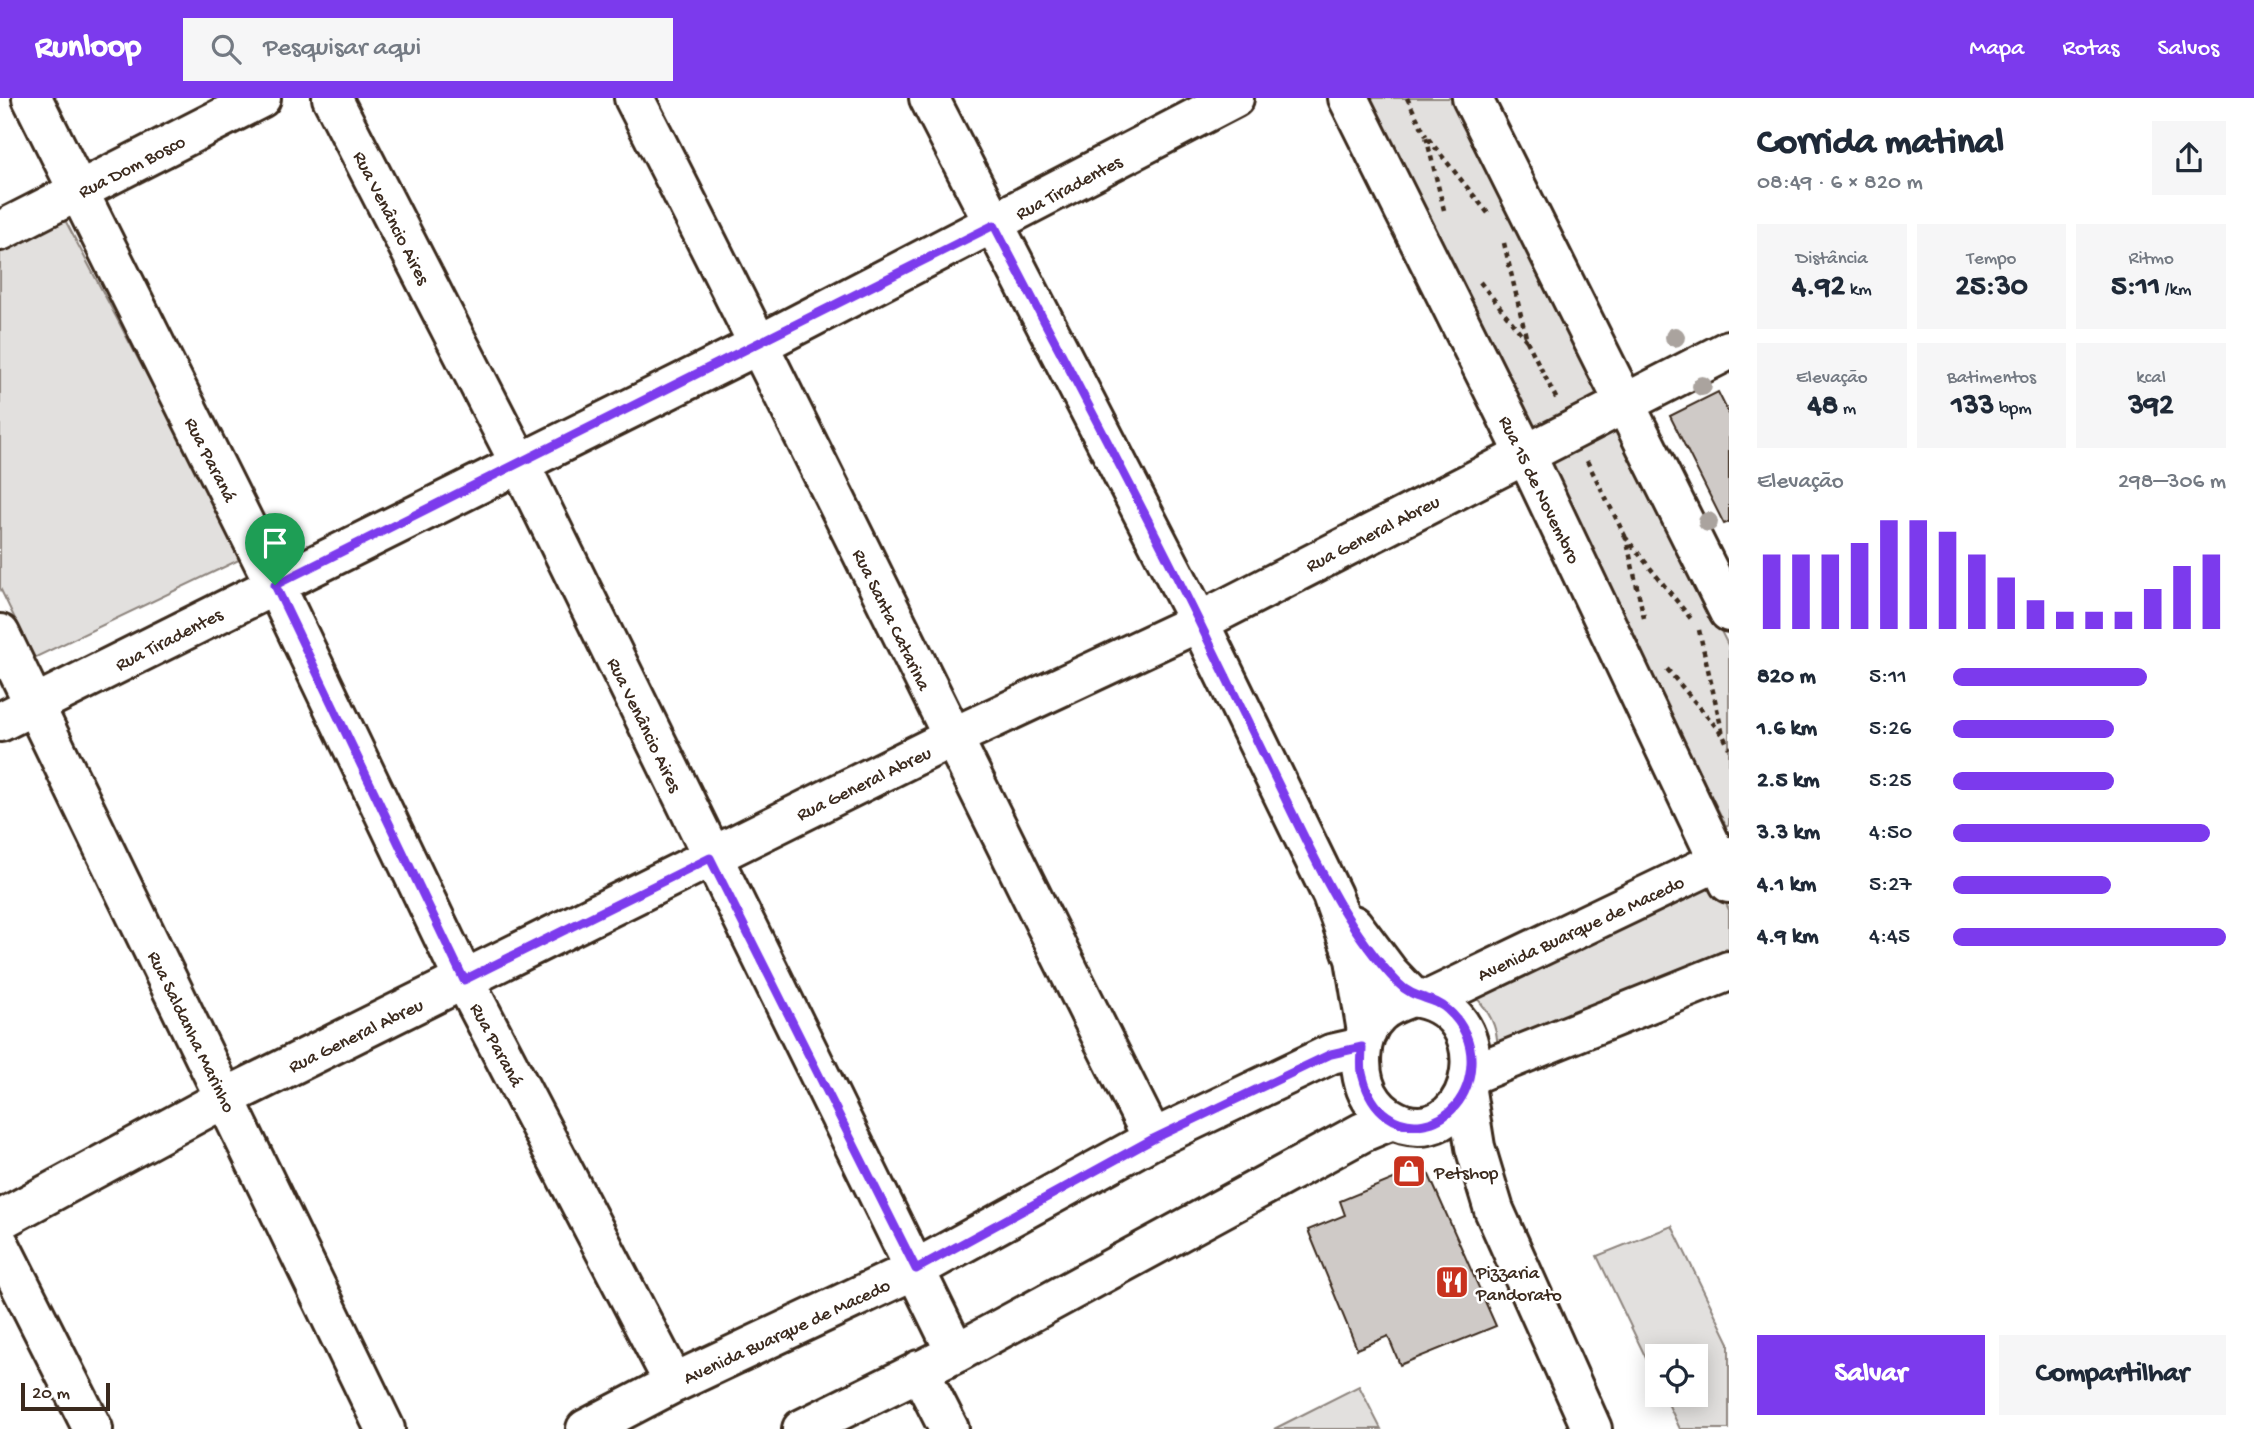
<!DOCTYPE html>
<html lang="pt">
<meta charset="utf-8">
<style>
body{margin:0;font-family:"Gochi Hand",sans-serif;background:#f6f6f7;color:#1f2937;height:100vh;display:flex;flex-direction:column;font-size:26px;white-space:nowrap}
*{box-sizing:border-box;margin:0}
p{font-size:23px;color:#747a83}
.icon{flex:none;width:38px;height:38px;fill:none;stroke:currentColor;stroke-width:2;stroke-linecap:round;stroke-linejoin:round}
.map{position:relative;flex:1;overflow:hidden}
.sheet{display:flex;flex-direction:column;background:#fff;width:525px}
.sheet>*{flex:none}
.tools{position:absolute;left:1645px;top:1246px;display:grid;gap:14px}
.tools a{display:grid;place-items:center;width:63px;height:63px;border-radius:0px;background:#fff;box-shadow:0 4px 18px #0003;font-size:35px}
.scale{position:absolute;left:21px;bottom:18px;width:89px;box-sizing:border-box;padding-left:7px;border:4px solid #3b2a1e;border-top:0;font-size:19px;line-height:24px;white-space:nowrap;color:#3b2a1e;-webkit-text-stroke:5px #fff;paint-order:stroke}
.pin{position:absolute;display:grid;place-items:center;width:60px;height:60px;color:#fff;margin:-72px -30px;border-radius:50% 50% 50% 0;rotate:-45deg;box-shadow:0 0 7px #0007}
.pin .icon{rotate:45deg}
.round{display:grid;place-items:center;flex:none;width:74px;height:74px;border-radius:0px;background:#f6f6f7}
.overview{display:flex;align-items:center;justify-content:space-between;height:119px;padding:0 28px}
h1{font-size:38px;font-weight:700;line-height:52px}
.figures{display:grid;grid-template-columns:repeat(3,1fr);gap:10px;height:119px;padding:7px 28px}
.figures div{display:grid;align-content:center;border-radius:0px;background:#f6f6f7;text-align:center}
.figures b{font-size:30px;font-weight:700}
.figures small{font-size:19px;font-weight:400}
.figures p{font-size:19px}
.chart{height:196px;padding:14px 28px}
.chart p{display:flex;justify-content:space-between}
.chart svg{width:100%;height:126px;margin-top:7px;stroke:#7c3aed;stroke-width:6}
.button{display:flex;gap:14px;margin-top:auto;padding:14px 28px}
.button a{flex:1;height:80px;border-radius:0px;background:#7c3aed;color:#fff;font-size:28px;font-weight:700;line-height:80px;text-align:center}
.button a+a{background:#f6f6f7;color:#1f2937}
ul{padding:0 28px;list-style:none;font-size:23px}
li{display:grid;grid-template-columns:112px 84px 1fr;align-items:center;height:52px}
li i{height:18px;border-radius:9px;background:#7c3aed}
header{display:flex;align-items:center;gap:42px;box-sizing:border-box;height:98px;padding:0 35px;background:#7c3aed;color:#fff}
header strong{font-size:33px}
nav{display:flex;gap:38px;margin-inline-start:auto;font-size:24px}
.search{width:490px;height:63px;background:#f6f6f7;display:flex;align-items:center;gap:18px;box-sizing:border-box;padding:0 24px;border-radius:0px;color:#747a83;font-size:26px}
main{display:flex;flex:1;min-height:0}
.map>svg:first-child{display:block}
.green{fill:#e2e0de;stroke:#8e857e;stroke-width:2}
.building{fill:#cfcac7;stroke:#3b2a1e;stroke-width:2}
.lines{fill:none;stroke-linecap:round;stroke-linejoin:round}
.minor-casing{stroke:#3b2a1e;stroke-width:44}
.major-casing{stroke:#3b2a1e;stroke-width:44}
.path{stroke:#3b2a1e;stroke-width:4.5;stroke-dasharray:5 5;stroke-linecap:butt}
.minor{stroke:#fff;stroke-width:38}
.major{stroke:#fff;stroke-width:38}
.tree{fill:#aaa39e}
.route-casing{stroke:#fff;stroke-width:14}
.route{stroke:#7c3aed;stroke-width:9}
.labels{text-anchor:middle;stroke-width:5;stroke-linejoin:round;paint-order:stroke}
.street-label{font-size:19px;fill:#3b2a1e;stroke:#fff}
.poi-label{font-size:19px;fill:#3b2a1e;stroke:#fff;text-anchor:start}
</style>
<header>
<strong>Runloop</strong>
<div class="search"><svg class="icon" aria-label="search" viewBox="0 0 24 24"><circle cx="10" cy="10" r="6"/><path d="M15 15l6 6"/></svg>Pesquisar aqui</div>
<nav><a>Mapa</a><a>Rotas</a><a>Salvos</a></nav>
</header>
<main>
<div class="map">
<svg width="1729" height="1331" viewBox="0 0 1729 1331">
<rect width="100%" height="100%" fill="#fff"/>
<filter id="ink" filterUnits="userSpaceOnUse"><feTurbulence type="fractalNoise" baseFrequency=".0143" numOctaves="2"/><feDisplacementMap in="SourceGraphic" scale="14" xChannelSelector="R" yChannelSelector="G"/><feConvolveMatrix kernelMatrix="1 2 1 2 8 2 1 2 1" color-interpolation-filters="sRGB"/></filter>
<g filter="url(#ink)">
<path class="green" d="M 1364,0 L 1454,0 L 1603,298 L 1531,340 Z
M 65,122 L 243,460 L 34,560 L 0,490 L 0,154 Z
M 1615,322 L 1729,549 L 1729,726 L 1726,728 L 1545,360 Z
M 1712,774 L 1729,812 L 1729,850 L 1497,956 C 1500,929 1488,912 1471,893 Z
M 1672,1128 L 1729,1245 L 1729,1331 L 1680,1331 L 1664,1297 L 1696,1297 L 1696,1258 L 1657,1258 L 1657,1283 L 1597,1158 Z
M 1359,1288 L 1381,1331 L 1274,1331 Z"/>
<path class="building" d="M 1718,294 L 1729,316 L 1729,424 L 1724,426 L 1670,318 Z
M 1425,1068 L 1496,1228 L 1400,1267 L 1388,1238 L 1357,1251 L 1308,1132 L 1345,1117 L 1340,1103 Z"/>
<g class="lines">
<g class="minor-casing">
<path id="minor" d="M 32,0 L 275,487 L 464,882 L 674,1285
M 332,0 L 519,364 L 956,1255
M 634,0 C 811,345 978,695 1153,1041
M 1348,0 L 1525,355 L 1729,785
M 1472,0 L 1729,514
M 0,133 L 261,0
M 0,536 L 385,1331
M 0,624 L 760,246 L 1234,0
M 0,1122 L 225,1000 L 951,640 L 1199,524 L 1729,252
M 0,1147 L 93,1331
M 919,1272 L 949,1331
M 586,1331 L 674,1285 L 916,1171 L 1153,1041 L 1331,956 L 1362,949
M 802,1331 L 956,1255 L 1363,1034 L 1392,1022"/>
</g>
<g class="major-casing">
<path id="major" d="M 929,0 L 1199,524 L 1332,797 L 1355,861 L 1367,934
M 1353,827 L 1389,875 L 1412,899
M 1412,899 C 1503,909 1478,1046 1404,1026 C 1392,1022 1382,1016 1374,1005 C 1356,982 1356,937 1379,916 C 1388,907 1401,903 1412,899 Z
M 1430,901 L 1729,758
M 1470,977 L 1729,873
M 1466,993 L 1475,1049 L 1494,1112 L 1592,1331"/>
</g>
<path class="path" d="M 1407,0 L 1426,38
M 1444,112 L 1426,38 L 1491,119
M 1504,145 L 1527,243 L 1557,302
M 1480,184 L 1527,243
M 1587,363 L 1626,440
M 1644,520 L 1626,440 L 1692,522
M 1699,532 L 1723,637 L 1729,650
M 1667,571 L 1723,637"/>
<use href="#minor" class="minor"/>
<use href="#major" class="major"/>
</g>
<g class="tree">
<circle cx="1675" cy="239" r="10"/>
<circle cx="1702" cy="288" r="10"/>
<circle cx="1708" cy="424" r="10"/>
</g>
</g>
<g class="lines" filter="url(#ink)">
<g class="route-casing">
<path id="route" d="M 994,127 C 1065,264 1139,400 1206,538 C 1233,594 1260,649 1287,704 C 1318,768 1348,833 1398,885 C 1415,903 1432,897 1448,912 C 1463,925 1472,945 1471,965 C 1468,1037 1381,1052 1363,979 C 1360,970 1362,959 1362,949 L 1331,956 L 1153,1041 L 916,1171 L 710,760 L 464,882 L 275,487 Z"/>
</g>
<use href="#route" class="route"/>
</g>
<defs>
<g id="shop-square" transform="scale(1.75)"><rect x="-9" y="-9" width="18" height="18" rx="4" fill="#c8321e" stroke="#fff"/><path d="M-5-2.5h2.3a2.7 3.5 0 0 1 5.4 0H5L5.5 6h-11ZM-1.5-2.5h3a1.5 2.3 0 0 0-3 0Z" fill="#fff"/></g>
<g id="restaurant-square" transform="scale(1.75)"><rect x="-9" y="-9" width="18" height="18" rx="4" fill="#c8321e" stroke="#fff"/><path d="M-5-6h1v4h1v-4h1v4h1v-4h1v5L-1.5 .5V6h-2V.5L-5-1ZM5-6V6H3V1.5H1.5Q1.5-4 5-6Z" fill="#fff"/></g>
</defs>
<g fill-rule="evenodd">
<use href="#shop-square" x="1409" y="1073"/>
<use href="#restaurant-square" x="1452" y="1184"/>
</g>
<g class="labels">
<g class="street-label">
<text transform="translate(131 67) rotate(-27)" y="7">Rua Dom Bosco</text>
<text transform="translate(1068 88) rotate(-28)" y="7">Rua Tiradentes</text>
<text transform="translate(393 119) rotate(63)" y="7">Rua Venâncio Aires</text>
<text transform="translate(212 361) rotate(63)" y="7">Rua Paraná</text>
<text transform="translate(1541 391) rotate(64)" y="7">Rua 15 de Novembro</text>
<text transform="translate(1372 434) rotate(-27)" y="7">Rua General Abreu</text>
<text transform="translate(893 521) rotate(64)" y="7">Rua Santa Catarina</text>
<text transform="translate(168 540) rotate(-27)" y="7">Rua Tiradentes</text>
<text transform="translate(646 626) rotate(64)" y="7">Rua Venâncio Aires</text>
<text transform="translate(863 684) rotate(-26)" y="7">Rua General Abreu</text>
<text transform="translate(1580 829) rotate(-25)" y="7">Avenida Buarque de Macedo</text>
<text transform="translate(193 933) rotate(64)" y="7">Rua Saldanha Marinho</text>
<text transform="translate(355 936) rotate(-26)" y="7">Rua General Abreu</text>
<text transform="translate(498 946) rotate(62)" y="7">Rua Paraná</text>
<text transform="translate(786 1232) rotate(-25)" y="7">Avenida Buarque de Macedo</text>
</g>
<g class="poi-label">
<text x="1434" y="1080">Petshop</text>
<text x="1476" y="1180">Pizzaria<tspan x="1476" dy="22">Pandorato</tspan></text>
</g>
</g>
</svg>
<div class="tools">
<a><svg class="icon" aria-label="locate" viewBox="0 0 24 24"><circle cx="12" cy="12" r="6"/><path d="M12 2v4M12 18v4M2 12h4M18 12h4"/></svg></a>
</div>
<div class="scale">20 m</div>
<div class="pin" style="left:275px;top:487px;background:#1e9e55"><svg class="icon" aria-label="arrive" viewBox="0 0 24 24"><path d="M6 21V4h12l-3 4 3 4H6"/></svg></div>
</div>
<section class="sheet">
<div class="overview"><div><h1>Corrida matinal</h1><p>08:49 · 6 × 820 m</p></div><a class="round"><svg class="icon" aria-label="share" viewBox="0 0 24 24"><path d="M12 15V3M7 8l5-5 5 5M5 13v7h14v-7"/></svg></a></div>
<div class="figures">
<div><p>Distância</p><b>4.92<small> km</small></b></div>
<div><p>Tempo</p><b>25:30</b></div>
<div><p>Ritmo</p><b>5:11<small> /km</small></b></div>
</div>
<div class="figures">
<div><p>Elevação</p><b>48<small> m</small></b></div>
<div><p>Batimentos</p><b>133<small> bpm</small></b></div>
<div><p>kcal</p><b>392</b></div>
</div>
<div class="chart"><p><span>Elevação</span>298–306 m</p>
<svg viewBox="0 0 160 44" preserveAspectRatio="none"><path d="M5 44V18M15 44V18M25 44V18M35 44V14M45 44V6M55 44V6M65 44V10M75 44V18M85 44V26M95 44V34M105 44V38M115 44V38M125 44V38M135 44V30M145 44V22M155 44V18"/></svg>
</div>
<ul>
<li><b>820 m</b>5:11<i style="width:71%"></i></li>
<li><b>1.6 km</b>5:26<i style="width:59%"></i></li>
<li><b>2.5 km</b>5:25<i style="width:59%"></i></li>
<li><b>3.3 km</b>4:50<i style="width:94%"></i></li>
<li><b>4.1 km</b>5:27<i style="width:58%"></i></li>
<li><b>4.9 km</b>4:45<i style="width:100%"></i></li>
</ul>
<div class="button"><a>Salvar</a><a>Compartilhar</a></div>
</section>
</main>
